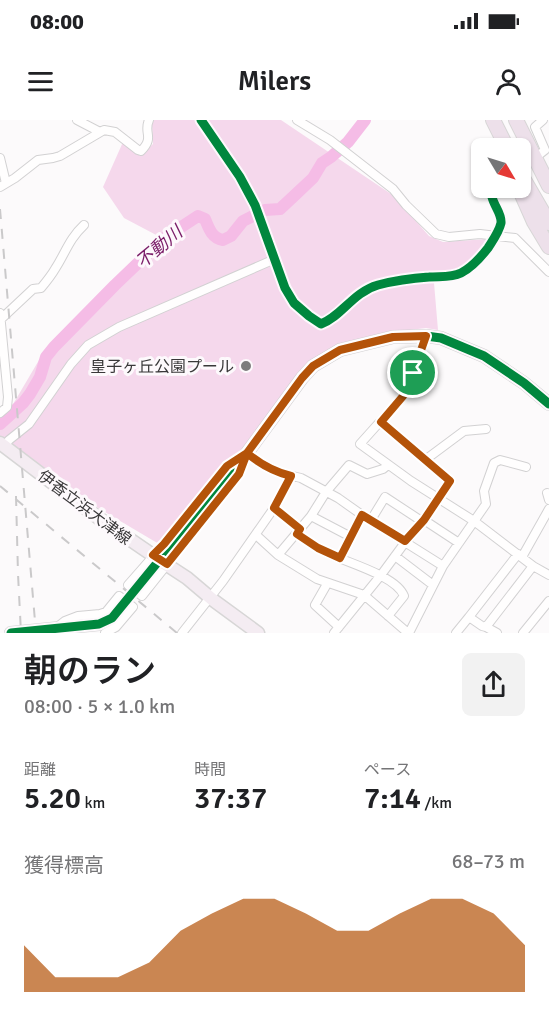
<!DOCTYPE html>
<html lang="ja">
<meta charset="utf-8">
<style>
body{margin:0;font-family:Signika,"Noto Sans JP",sans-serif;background:#f2f2f2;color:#202124;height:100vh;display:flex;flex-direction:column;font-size:22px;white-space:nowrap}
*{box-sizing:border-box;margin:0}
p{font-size:20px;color:#757577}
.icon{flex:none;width:33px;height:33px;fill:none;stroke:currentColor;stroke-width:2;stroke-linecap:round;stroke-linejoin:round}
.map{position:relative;height:513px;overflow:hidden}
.drawer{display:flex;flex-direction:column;background:#fff;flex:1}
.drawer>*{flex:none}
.needle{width:39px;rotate:128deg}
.fabs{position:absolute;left:471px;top:18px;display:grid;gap:12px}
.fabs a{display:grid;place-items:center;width:60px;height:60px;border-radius:9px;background:#fff;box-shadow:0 2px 4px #0004;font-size:30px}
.pin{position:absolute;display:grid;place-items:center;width:51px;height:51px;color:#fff;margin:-26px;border:3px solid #fff;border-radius:50%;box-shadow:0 2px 6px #0007}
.round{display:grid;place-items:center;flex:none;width:63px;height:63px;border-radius:9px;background:#f2f2f2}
.head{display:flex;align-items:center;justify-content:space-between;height:102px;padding:0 24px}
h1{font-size:33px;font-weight:600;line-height:45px}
.metrics{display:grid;grid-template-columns:repeat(3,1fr);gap:9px;height:102px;padding:6px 24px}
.metrics div{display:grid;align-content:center}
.metrics b{font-size:30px;font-weight:600}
.metrics small{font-size:16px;font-weight:400}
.metrics p{font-size:16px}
.chart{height:168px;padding:12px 24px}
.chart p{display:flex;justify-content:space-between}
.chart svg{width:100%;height:108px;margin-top:6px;fill:#b45309;opacity:.7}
.status{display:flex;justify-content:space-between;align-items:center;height:42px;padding:0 30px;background:#fff;direction:ltr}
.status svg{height:16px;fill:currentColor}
header{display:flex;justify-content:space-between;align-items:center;height:78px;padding:0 24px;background:#fff;font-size:27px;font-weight:600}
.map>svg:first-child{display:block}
.green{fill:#f5d8ec}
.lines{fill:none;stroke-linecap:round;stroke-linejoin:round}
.river{stroke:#f5bce6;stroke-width:12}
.street-casing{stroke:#d2d1d2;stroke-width:10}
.secondary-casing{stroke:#d2d1d2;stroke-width:14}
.primary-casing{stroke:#d7d6d6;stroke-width:15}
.highway-casing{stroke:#d7d6d6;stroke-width:16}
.street{stroke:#fffefe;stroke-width:8}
.secondary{stroke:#f9f5f8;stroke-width:10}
.primary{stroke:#f4ecf2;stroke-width:12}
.highway{stroke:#ede0ea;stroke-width:14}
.rail{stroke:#cac9ca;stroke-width:2;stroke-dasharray:10 10;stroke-linecap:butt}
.primary-bridge-casing{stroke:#d7d6d6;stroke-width:15;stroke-linecap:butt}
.primary-bridge{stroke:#f4ecf2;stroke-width:12}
.cycleway-casing{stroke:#fdf9fc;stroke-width:13}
.cycleway{stroke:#00873e;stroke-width:9}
.route-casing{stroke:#fff;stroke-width:12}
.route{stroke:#b45309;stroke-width:8}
.poi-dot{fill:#7d7c7d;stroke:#fdf9fc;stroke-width:2}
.labels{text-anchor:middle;stroke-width:6;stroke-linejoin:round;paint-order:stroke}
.poi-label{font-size:16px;fill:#393839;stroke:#fdf9fc;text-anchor:end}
.street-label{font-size:16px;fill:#393839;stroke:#fdf9fc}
.water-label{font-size:18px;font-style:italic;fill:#7a1d68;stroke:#fdf9fc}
</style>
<div class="status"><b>08:00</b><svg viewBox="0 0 49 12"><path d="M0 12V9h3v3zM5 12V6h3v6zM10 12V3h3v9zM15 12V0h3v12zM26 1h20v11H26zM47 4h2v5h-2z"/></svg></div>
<header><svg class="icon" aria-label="menu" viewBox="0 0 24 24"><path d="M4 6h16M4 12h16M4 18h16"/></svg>Milers<svg class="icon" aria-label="person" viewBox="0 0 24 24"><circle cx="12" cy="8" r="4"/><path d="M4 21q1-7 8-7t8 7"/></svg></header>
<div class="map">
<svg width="549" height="513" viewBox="0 0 549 513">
<rect width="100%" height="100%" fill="#fcfafb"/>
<path class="green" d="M 154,0 L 281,0 L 394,76 L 429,116 L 443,122 L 488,119 C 469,143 460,149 434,163 L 438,210 L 426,208 L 393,212 L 340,225 L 233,338 L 162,423 L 159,424 L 88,382 L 0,319 L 0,299 L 9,291 L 42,235 L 160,117 L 124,98 L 103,67 L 123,22 L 140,36 L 153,24 L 152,4 Z"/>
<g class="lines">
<path class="river" d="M 0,304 L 23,283 L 30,274 L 40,257 L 46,237 L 54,227 L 115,165 L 163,119 L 198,96 L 205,99 C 209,109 212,118 223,120 L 231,116 L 243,101 L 265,90 L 280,89 L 295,75 L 313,58 L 322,43 L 331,37 L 348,22 L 365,0"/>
<g class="street-casing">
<path id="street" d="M 77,0 L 100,12
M 201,0 L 240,57 L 255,85 L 285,168 L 294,183 L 309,196 L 321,204 C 342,196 353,172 378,165 C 393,161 414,158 429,157 C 440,156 451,158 461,153 C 471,148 481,137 488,128 C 493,120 499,112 501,103 C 502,94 494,86 492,77 L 499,68
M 297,0 L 330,20 L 393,69 L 406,85 L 436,114 L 449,117 L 480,114 L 515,118 L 549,152
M 540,34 L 545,30 L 535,7 L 543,0
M 0,38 L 6,63
M 523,46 L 529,41
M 0,67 L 15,58 L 38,40 L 53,38 L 60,36 L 104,10 L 115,12 L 138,30 L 141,31 C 155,17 143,13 149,0
M 0,193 L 8,277 L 7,287 L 0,293
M 1,199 L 33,169 L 41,168 C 46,162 51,156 55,149 C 66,132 69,119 84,105
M 426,216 L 404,275 L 360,324 L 411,361 L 474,401 L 533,446 L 549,455
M 4,326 L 9,320 L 29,304 L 71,244 L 88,225 L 119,207 L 275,139
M 247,333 L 239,354 L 142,476 L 128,465 L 164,424 L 227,346 Z
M 247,333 L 256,340 L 280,353 L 301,358 L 338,378 L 362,395 L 443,446
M 425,340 L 464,311 L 486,309
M 547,373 L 549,380
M 274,388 L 300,409
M 311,396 L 351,417
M 371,400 L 385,377 L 423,402
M 424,400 L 459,423
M 297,414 C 309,422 321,430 334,436 C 352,444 397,457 404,476 L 388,496
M 256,415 L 278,435 L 317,459 L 364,475 L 408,513
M 278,435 L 311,396 L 326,372 L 349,345 L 367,354 L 383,349 L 388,345
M 395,436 L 433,465
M 522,437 L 549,389
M 340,438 L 362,395
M 327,464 L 315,485 L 339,507
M 486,507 L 533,446
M 65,513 L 56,508 L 65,501 L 78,496 L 100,494 L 106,492 L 119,476 L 133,487 L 116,507 L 105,513
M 182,513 L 223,461 L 274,388 L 291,356
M 334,513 L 381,455 L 406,421 L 424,400 L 450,361 L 381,302
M 409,513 L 443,446 L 486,384 L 484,371 L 494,343 L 500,340 L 526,347
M 456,513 L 469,497
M 497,513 L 486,507 L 482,506 L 469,497 L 518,434
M 523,513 L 549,481"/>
</g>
<g class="secondary-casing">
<path id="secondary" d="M 169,429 L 247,333 L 302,258 L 313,246 L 340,230 L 393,217 L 426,216 L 441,218 L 484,236 L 524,263 L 549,284
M 138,468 L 156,445
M 11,513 L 99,504 L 112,498 L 125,484"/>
</g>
<g class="primary-casing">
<path id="primary" d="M 0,323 L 100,399 L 157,438
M 164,443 L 187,458 L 213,480 L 258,513"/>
</g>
<g class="highway-casing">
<path id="highway" d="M 493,0 L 507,28
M 516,0 L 549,66
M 520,53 L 549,103
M 519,68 L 534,102 L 549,127"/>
</g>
<use href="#street" class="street"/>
<use href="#secondary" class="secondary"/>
<use href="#primary" class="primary"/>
<use href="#highway" class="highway"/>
<path class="rail" d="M 0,89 L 36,513
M 0,366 L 177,513
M 16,376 L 18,454 L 21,513"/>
<g class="primary-bridge-casing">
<path id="primary-bridge" d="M 157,438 L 164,443"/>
</g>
<use href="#primary-bridge" class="primary-bridge"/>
<g class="cycleway-casing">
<path id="cycleway" d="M 201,0 L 240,57 L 255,85 L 285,168 L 294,183 L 309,196 L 321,204 C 342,196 353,172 378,165 C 393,161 414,158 429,157 C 440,156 451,158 461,153 C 471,148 481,137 488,128 C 493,120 499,112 501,103 C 502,94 494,86 492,77 L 499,68
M 11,513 L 99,504 L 112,498 L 247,333 L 302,258 L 313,246 L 340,230 L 393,217 L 426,216 L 441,218 L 484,236 L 524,263 L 549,284"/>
</g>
<use href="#cycleway" class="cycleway"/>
</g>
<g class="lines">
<g class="route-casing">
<path id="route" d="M 413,253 L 426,216 L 393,217 L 340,230 L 313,246 L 302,258 L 247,333 L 227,346 L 164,424 L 153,435 L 167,444 L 239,354 L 247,333 C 260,344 275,352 291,356 L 274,388 L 300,409 L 297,414 L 318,428 L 340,438 L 362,395 L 405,421 L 424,400 L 450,361 L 381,302 L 404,275 L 413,253"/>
</g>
<use href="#route" class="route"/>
</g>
<circle class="poi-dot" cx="246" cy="246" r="6"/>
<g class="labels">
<g class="poi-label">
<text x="234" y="252">皇子ヶ丘公園プール</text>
</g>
<g class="street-label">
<text transform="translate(85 387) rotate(37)" y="6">伊香立浜大津線</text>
</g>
<g class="water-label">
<text transform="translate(159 127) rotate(-40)" y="6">不動川</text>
</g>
</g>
</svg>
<div class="fabs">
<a><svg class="needle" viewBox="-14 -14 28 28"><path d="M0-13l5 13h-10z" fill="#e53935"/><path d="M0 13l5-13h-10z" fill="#757577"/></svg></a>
</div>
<div class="pin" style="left:413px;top:253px;background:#1e9e55"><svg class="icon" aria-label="arrive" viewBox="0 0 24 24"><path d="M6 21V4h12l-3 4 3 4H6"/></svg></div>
</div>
<section class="drawer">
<div class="head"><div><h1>朝のラン</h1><p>08:00 · 5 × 1.0 km</p></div><a class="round"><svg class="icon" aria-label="share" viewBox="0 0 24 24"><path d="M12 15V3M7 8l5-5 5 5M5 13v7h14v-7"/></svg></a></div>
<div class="metrics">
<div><p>距離</p><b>5.20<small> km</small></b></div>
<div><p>時間</p><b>37:37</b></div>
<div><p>ペース</p><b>7:14<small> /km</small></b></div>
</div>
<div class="chart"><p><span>獲得標高</span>68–73 m</p>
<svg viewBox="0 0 160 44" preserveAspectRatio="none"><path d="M0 44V25L10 38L20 38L30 38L40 32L50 19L60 12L70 6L80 6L90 12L100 19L110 19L120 12L130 6L140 6L150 12L160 25V44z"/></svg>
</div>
</section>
